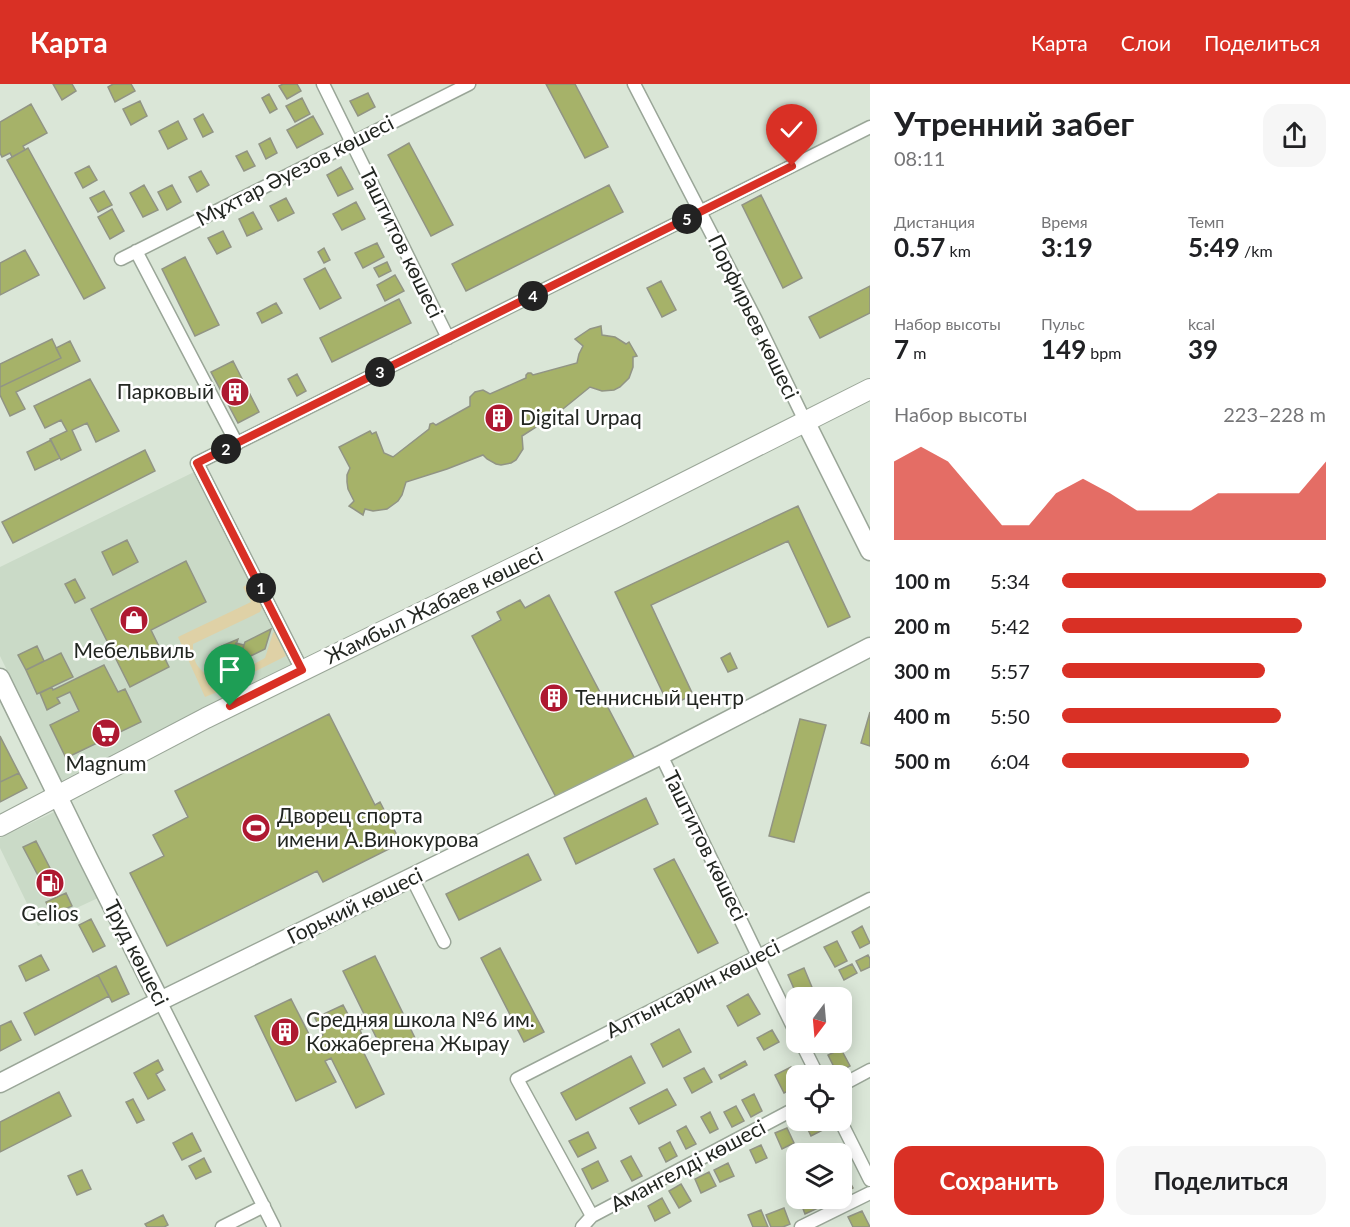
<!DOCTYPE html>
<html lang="ru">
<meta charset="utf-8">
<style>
body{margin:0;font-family:Lato,sans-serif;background:#f6f6f6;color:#202124;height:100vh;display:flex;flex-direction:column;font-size:22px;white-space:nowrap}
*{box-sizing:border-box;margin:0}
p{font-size:20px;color:#757577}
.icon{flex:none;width:33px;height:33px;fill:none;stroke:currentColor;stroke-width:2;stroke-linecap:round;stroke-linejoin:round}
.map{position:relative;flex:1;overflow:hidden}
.sheet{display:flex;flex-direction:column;background:#fff;width:480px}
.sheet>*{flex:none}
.needle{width:39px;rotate:196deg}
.fabs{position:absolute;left:786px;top:903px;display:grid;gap:12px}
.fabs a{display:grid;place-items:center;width:66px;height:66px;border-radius:12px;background:#fff;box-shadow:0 3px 15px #0003;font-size:30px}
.pin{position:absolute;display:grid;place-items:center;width:51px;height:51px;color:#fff;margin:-62px -26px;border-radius:50% 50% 50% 0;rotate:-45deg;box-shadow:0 0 6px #0007}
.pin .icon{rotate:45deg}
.km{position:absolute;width:30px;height:30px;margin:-15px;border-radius:50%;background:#222;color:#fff;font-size:16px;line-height:30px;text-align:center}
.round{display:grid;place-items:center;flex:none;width:63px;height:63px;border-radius:18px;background:#f6f6f6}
.summary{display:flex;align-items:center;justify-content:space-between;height:102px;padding:0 24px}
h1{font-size:33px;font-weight:700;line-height:45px}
.stats{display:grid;grid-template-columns:repeat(3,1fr);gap:9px;height:102px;padding:6px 24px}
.stats div{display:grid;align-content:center}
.stats b{font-size:26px;font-weight:700}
.stats small{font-size:16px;font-weight:400}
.stats p{font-size:16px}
.chart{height:168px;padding:12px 24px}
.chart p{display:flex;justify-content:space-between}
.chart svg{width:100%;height:108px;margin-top:6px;fill:#d93025;opacity:.7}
.action{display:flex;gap:12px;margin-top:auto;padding:12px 24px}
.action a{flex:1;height:69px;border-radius:18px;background:#d93025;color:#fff;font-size:24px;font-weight:700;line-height:69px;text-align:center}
.action a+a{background:#f6f6f6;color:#202124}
ul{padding:0 24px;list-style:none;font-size:20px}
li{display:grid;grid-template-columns:96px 72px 1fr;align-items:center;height:45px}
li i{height:15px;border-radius:8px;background:#d93025}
header{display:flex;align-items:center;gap:36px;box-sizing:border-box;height:84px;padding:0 30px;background:#d93025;color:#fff}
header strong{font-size:28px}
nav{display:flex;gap:33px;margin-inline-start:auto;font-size:21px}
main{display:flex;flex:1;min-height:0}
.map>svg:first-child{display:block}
.built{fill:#cadac7}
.green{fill:#dfd1a6}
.building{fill:#a6b269;stroke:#919484;stroke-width:1.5}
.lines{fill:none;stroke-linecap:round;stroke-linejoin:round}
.street-casing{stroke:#9aa698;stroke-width:15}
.secondary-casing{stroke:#9aa698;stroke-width:21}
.primary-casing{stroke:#9aa698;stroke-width:22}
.street{stroke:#fff;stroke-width:12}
.secondary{stroke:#fff;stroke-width:18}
.primary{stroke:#fff;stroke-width:20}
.route-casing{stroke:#fff;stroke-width:12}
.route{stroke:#d93025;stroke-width:8}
.labels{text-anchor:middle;stroke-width:5;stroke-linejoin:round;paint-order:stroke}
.street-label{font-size:21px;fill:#222621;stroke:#fff}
.poi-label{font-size:21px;fill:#222621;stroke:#fff;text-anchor:start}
</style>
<header>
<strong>Карта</strong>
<nav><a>Карта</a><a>Слои</a><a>Поделиться</a></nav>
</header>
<main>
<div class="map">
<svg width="870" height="1143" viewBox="0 0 870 1143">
<rect width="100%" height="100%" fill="#dae6d7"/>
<path class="built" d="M 194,388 L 294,580 L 61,697 L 0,572 L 0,483 Z
M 56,727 L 98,814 L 38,842 L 0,764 L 0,754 Z"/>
<path class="green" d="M 252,498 L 264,520 L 260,528 L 193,560 C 192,591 209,585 220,607 L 205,613 L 178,553 L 251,518 L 243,503 Z
M 275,547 L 286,572 L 232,599 L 234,591 L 265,574 L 273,549 Z"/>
<path class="building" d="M 53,0 L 72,0 L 76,7 L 62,16 Z
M 113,0 L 131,0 L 135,7 L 115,18 L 108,3 Z
M 283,0 L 297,0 L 301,7 L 287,15 L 279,2 Z
M 546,0 L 575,0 L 608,63 L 585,74 Z
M 368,9 L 375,23 L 358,32 L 350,17 Z
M 269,10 L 277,25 L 270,29 L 262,14 Z
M 302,14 L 310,30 L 295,38 L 286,22 Z
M 140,17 L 147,32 L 131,41 L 123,25 Z
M 31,20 L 47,49 L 23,62 L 25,66 L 12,73 L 10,69 L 2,73 L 0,69 L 0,38 Z
M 203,30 L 213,48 L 203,53 L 194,35 Z
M 313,32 L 323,50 L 297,64 L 287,46 Z
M 178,37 L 187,55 L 168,65 L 159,47 Z
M 270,54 L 277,69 L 266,75 L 259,60 Z
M 409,59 L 453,141 L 431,152 L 388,71 Z
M 28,64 L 105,204 L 84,215 L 7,76 Z
M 247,67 L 255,82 L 244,87 L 236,72 Z
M 89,82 L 97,96 L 83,104 L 75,89 Z
M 341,83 L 353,105 L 338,112 L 327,91 Z
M 201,87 L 209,101 L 197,108 L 189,93 Z
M 144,101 L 158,126 L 143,133 L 130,109 Z
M 172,101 L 181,118 L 167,126 L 158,108 Z
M 609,101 L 623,128 L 466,207 L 452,180 Z
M 104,107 L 112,121 L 98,128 L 90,114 Z
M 761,111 L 802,194 L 783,204 L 742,121 Z
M 286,114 L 294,129 L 278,137 L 270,122 Z
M 356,118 L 365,135 L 342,146 L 333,130 Z
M 112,125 L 124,147 L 110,155 L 98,133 Z
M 253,128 L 262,145 L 247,152 L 239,135 Z
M 223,147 L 231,163 L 217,170 L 208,154 Z
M 377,159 L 384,173 L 363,184 L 355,169 Z
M 324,164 L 330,176 L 324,179 L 318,168 Z
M 25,166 L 39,191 L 0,211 L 0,179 Z
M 185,173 L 219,241 L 195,252 L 162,185 Z
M 387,178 L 391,187 L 379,193 L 374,184 Z
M 325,184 L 341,214 L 320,225 L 304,195 Z
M 395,191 L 404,207 L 385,217 L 377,201 Z
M 661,197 L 676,226 L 662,233 L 647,204 Z
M 870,202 L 870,229 L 820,254 L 809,233 Z
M 399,215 L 411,239 L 332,278 L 320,254 Z
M 276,219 L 282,229 L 262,239 L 257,229 Z
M 601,242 L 602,251 L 615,253 L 626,260 L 629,258 L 637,272 L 633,273 L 633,283 L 629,294 L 620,303 L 614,306 L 602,307 L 590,303 L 558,329 L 522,352 L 523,365 L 516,376 L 511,379 L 501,381 L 496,380 L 487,375 L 483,371 L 447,385 L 406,398 L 402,411 L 398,417 L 387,425 L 373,427 L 365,425 L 363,431 L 349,422 L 354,417 L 348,405 L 347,398 L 347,391 L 350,384 L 339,363 L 370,347 L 372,350 L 376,348 L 384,369 L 393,373 L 429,345 L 430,340 L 433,339 L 436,341 L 470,322 L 470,313 L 475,308 L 483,306 L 490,310 L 526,294 L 526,291 L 528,289 L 531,289 L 533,291 L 577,279 L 579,270 L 583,262 L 575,255 L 590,245 Z
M 52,255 L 61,274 L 0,303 L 0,280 Z
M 70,257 L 80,277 L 16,308 L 25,325 L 10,332 L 0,311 L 0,303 L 61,274 L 56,264 Z
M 233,277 L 259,328 L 238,339 L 211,288 Z
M 297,290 L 306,307 L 297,312 L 288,295 Z
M 90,295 L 119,347 L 96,358 L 87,339 L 72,346 L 81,366 L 61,376 L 50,355 L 67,347 L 61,336 L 45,344 L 34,322 Z
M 51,356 L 60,374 L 35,386 L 27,368 Z
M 145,366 L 155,387 L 13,459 L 2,438 Z
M 798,422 L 850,533 L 828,543 L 788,457 L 651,521 L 693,611 L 669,622 L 615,508 Z
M 127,456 L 138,478 L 113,491 L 102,468 Z
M 186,477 L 206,518 L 151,546 L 169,583 L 130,603 L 91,525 Z
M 75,495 L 85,514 L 75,519 L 65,500 Z
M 549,511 L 636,677 L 558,717 L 472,552 L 501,536 L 497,528 L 520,516 L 525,524 Z
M 271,545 L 265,565 L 238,578 L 245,558 Z
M 238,555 L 232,573 L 228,575 L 222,562 Z
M 236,559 L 244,561 L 240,574 L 232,572 Z
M 37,562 L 44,577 L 26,586 L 18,571 Z
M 61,569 L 73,593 L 37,610 L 26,586 Z
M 730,569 L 737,584 L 728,588 L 721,574 Z
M 104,581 L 118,608 L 125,605 L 141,638 L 66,674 L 50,641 L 79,627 L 70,608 L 57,614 L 60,619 L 47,626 L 40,609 L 52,603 L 53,606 Z
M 870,628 L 870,662 L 861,659 Z
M 329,630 L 375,721 L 380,718 L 401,759 L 323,798 L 317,787 L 167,862 L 130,789 L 164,772 L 153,751 L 188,733 L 175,707 Z
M 800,635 L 826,641 L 794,758 L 769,752 Z
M 0,652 L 19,689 L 0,698 Z
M 19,689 L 27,704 L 0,718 L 0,698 Z
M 646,714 L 658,740 L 576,780 L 564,754 Z
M 36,757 L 53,790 L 41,797 L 23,763 Z
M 528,770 L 541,796 L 459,836 L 446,810 Z
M 674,775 L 718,859 L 698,869 L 654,785 Z
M 53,790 L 59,795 L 60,798 L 58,804 L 52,808 L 44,807 L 41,802 L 41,797 Z
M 66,809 L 72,822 L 52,831 L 46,818 Z
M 91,835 L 105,862 L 93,868 L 79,841 Z
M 862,842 L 870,859 L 860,864 L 852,848 Z
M 837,857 L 847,877 L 835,883 L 824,863 Z
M 500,864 L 544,948 L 524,958 L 481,874 Z
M 41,871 L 49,886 L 26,897 L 19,882 Z
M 868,871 L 870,875 L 870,883 L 861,887 L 856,877 Z
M 375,872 L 415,954 L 384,969 L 370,941 L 360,946 L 364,956 L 359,959 L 384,1010 L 356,1024 L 331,974 L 325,977 L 336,998 L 296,1017 L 255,932 L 291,915 L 312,956 L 323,951 L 315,934 L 343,921 L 351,936 L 364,930 L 343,887 Z
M 852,880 L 857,889 L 844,896 L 839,886 Z
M 116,882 L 129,910 L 112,918 L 98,891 Z
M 804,884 L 814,908 L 798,914 L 788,891 Z
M 98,891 L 109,912 L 35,951 L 24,929 Z
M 748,910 L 760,930 L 738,942 L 727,922 Z
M 11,937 L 21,956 L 0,967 L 0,942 Z
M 679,945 L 691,968 L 663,983 L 651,960 Z
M 772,946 L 779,958 L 764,966 L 757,954 Z
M 841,965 L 850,982 L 837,989 L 828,971 Z
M 631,972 L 645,999 L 576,1036 L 561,1009 Z
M 158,976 L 163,986 L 156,990 L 165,1006 L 148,1015 L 134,989 Z
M 745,977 L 747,981 L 721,995 L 719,991 Z
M 791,983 L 796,992 L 796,1003 L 784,1009 L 775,991 Z
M 704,984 L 712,998 L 692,1009 L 684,994 Z
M 667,1005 L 676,1021 L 639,1040 L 630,1024 Z
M 59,1008 L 71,1032 L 0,1068 L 0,1038 Z
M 754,1010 L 762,1027 L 751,1033 L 742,1016 Z
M 133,1015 L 144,1036 L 137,1039 L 126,1018 Z
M 736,1022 L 744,1037 L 732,1043 L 724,1028 Z
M 710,1028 L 718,1045 L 710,1049 L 701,1033 Z
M 819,1036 L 823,1046 L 811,1052 L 804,1037 Z
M 686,1042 L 696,1060 L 686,1065 L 677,1047 Z
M 787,1044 L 794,1059 L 782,1065 L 775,1049 Z
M 588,1048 L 596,1064 L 578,1073 L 569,1057 Z
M 192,1049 L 201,1067 L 182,1076 L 173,1059 Z
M 670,1058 L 677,1072 L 666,1078 L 659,1064 Z
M 761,1061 L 767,1074 L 756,1079 L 750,1066 Z
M 631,1072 L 642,1092 L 632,1097 L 621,1077 Z
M 204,1074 L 211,1088 L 196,1095 L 189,1082 Z
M 598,1077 L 608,1097 L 592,1105 L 582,1085 Z
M 728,1079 L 734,1092 L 720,1098 L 714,1086 Z
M 82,1086 L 91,1105 L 77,1111 L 68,1092 Z
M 844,1087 L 853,1104 L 842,1110 L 842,1089 Z
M 709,1088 L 716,1102 L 701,1109 L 695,1095 Z
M 681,1100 L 691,1117 L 679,1124 L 669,1107 Z
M 662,1114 L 670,1129 L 655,1137 L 648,1122 Z
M 799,1114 L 819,1114 L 822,1122 L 805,1130 Z
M 784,1124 L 790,1140 L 783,1143 L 771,1143 L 766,1131 Z
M 761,1126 L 768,1143 L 753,1143 L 748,1131 Z
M 862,1127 L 870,1143 L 853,1143 L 848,1133 Z
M 163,1131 L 168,1141 L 164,1143 L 147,1143 L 145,1140 Z"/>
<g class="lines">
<g class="street-casing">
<path id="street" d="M 323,0 L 448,254
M 634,0 L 756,236 L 805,337
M 136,167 L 237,360
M 121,175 L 469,0
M 302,586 L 197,379 L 870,43
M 661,671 L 758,872 L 796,949
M 412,794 L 444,858
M 160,917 L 274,1143
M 801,958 L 818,992
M 842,1001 L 870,986
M 840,1036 L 870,1096
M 592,1132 L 517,995 L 870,815
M 222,1143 L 264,1122
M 582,1143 L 592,1132 L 796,1024
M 801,1143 L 870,1109"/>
</g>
<g class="secondary-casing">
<path id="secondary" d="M 805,337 L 870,467
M 0,594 L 88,774 L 160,917
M 0,999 L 160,917 L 661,671 L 870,563"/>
</g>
<g class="primary-casing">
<path id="primary" d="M 0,742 L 206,634 L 618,432 L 870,305"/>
</g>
<use href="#street" class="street"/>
<use href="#secondary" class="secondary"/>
<use href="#primary" class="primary"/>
</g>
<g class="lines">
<g class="route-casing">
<path id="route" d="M 230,622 L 302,586 L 197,379 L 792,82"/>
</g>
<use href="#route" class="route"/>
</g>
<defs>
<g id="building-disc" transform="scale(1.5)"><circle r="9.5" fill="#ae1931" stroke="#fff"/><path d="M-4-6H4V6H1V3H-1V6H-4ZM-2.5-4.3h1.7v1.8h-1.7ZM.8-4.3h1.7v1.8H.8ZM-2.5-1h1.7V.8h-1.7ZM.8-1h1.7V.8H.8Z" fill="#fff"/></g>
<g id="shop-disc" transform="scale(1.5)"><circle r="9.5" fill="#ae1931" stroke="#fff"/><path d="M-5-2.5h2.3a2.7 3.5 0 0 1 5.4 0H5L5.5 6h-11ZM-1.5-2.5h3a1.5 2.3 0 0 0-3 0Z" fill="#fff"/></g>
<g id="supermarket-disc" transform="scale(1.5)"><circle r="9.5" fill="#ae1931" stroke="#fff"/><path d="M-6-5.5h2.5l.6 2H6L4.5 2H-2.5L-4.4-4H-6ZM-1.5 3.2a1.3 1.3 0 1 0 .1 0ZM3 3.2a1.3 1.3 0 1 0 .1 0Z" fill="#fff"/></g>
<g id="stadium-disc" transform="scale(1.5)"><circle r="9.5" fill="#ae1931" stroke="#fff"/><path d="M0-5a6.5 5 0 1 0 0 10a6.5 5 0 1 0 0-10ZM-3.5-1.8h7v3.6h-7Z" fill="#fff"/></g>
<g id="fuel-disc" transform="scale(1.5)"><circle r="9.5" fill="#ae1931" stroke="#fff"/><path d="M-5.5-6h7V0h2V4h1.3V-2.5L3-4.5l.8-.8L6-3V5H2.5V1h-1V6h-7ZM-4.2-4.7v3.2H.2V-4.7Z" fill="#fff"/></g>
</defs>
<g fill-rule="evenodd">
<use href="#building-disc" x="235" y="308"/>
<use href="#building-disc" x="499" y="334"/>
<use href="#shop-disc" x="134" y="536"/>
<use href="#building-disc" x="554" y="614"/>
<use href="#supermarket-disc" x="106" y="649"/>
<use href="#stadium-disc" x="256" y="744"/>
<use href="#fuel-disc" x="50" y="799"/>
<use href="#building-disc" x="285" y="948"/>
</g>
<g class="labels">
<g class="street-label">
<text transform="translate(295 87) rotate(-27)" y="7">Мұхтар Әуезов көшесі</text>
<text transform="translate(401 159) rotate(64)" y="7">Таштитов көшесі</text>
<text transform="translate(753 233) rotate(64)" y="7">Порфирьев көшесі</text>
<text transform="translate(434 522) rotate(-26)" y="7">Жамбыл Жабаев көшесі</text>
<text transform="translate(705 762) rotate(64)" y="7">Таштитов көшесі</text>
<text transform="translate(355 822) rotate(-26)" y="7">Горький көшесі</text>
<text transform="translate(136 869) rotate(63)" y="7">Труд көшесі</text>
<text transform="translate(693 905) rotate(-27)" y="7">Алтынсарин көшесі</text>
<text transform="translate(688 1082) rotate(-28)" y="7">Амангелді көшесі</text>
</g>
<g class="poi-label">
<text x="214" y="315" text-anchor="end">Парковый</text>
<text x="520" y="341">Digital Urpaq</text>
<text x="134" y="574" text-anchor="middle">Мебельвиль</text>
<text x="575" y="621">Теннисный центр</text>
<text x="106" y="687" text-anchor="middle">Magnum</text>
<text x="277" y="739">Дворец спорта<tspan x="277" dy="24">имени А.Винокурова</tspan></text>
<text x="50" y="837" text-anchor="middle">Gelios</text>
<text x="306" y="943">Средняя школа №6 им.<tspan x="306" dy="24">Кожабергена Жырау</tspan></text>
</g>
</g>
</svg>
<div class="fabs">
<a><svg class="needle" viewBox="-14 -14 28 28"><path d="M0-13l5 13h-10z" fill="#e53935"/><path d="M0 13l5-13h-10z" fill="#757577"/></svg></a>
<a><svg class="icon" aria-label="locate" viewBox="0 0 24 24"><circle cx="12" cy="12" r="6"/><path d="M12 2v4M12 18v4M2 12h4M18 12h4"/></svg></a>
<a><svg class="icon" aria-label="layers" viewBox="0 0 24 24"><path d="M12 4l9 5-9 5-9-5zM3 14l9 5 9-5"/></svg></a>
</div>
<div class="pin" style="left:230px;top:622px;background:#1e9e55"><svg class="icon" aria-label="arrive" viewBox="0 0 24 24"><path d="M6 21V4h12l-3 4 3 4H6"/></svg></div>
<div class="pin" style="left:792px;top:82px;background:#d93025"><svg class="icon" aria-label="check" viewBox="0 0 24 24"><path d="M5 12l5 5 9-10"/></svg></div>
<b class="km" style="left:261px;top:504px">1</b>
<b class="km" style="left:226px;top:365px">2</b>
<b class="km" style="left:380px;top:288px">3</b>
<b class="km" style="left:533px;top:212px">4</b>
<b class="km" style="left:687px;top:135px">5</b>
</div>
<section class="sheet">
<div class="summary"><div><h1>Утренний забег</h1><p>08:11</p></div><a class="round"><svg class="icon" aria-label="share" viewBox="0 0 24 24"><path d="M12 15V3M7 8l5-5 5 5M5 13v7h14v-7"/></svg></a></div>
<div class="stats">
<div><p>Дистанция</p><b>0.57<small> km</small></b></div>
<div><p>Время</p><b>3:19</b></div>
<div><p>Темп</p><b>5:49<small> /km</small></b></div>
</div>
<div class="stats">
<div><p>Набор высоты</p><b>7<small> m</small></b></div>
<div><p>Пульс</p><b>149<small> bpm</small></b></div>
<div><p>kcal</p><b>39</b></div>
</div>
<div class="chart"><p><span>Набор высоты</span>223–228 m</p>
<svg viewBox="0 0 160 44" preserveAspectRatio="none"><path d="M0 44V12L10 6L20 12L30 25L40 38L50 38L60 25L70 19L80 25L90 32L100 32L110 32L120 25L130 25L140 25L150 25L160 12V44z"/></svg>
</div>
<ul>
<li><b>100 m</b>5:34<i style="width:100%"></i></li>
<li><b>200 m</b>5:42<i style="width:91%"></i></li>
<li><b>300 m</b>5:57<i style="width:77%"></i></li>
<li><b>400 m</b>5:50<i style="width:83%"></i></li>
<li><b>500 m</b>6:04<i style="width:71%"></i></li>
</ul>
<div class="action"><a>Сохранить</a><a>Поделиться</a></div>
</section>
</main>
